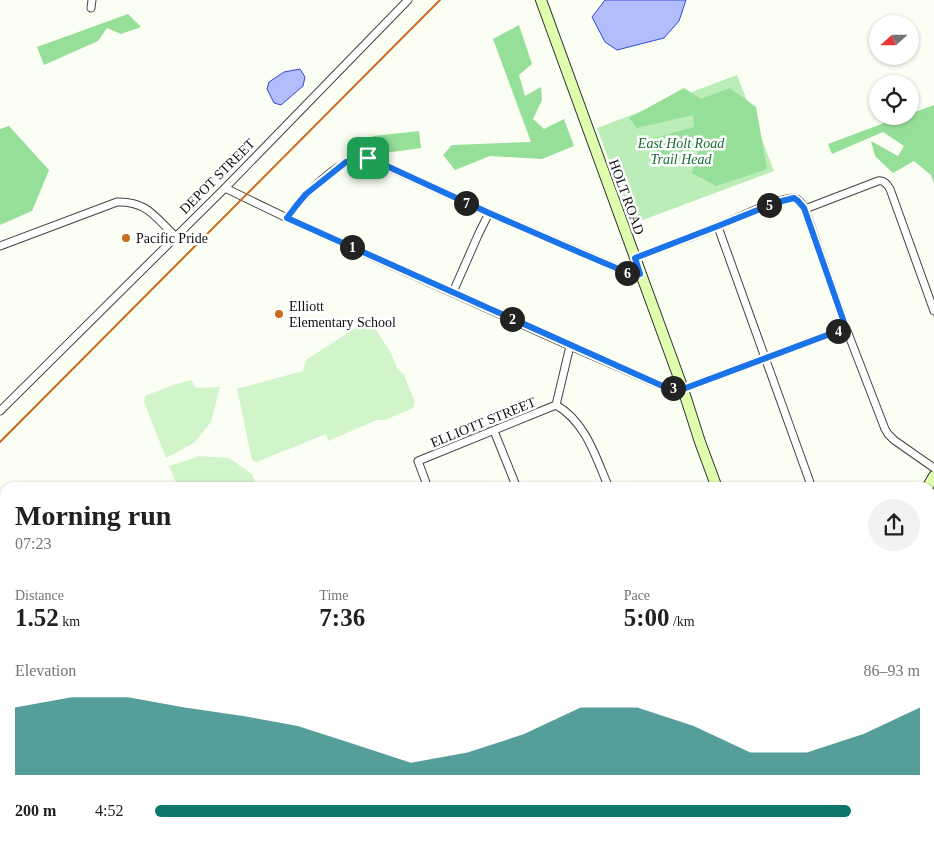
<!DOCTYPE html>
<meta charset="utf-8">
<style>
body{margin:0;font-family:"Times New Roman",serif;background:#f2f2f2;color:#202124;height:100vh;display:flex;flex-direction:column;font-size:19px;white-space:nowrap}
*{box-sizing:border-box;margin:0}
p{font-size:16px;color:#757577}
.icon{flex:none;width:28px;height:28px;fill:none;stroke:currentColor;stroke-width:2;stroke-linecap:round;stroke-linejoin:round}
.map{position:relative;flex:1;overflow:hidden}
.sheet{position:absolute;left:0px;top:482px;width:935px;height:359px;display:flex;flex-direction:column;background:#fff;border-radius:15px 15px 0 0;box-shadow:0 1px 4px #0004}
.sheet>*{flex:none}
.needle{width:32px;rotate:249deg}
.controls{position:absolute;left:869px;top:15px;display:grid;gap:10px}
.controls a{display:grid;place-items:center;width:50px;height:50px;border-radius:50%;background:#fff;box-shadow:0 1px 4px #0004;font-size:25px}
.pin{position:absolute;display:grid;place-items:center;width:42px;height:42px;color:#fff;margin:-21px;border-radius:10px;box-shadow:0 2px 8px #0006}
.km{position:absolute;width:25px;height:25px;margin:-12px;border-radius:50%;background:#222;color:#fff;font-size:14px;line-height:25px;text-align:center}
.round{display:grid;place-items:center;flex:none;width:52px;height:52px;border-radius:26px;background:#f2f2f2}
.overview{display:flex;align-items:center;justify-content:space-between;height:85px;padding:0 15px}
h1{font-size:28px;font-weight:700;line-height:38px}
.stats{display:grid;grid-template-columns:repeat(3,1fr);gap:8px;height:85px;padding:5px 15px}
.stats div{display:grid;align-content:center}
.stats b{font-size:25px;font-weight:700}
.stats small{font-size:14px;font-weight:400}
.stats p{font-size:14px}
.chart{height:140px;padding:10px 15px}
.chart p{display:flex;justify-content:space-between}
.chart svg{width:100%;height:90px;margin-top:5px;fill:#0f766e;opacity:.7}
ul{padding:0 15px;list-style:none;font-size:16px}
li{display:grid;grid-template-columns:80px 60px 1fr;align-items:center;height:38px}
li i{height:12px;border-radius:6px;background:#0f766e}
.map>svg:first-child{display:block}
.green{fill:#baedb8}
.forest{fill:#96df99}
.pitch{fill:#d2f4cb}
.water{fill:#b3bdfb;stroke:#3446d8}
.lines{fill:none;stroke-linecap:round;stroke-linejoin:round}
.street-casing{stroke:#434343;stroke-width:9}
.secondary-casing{stroke:#323232;stroke-width:12}
.street{stroke:#fff;stroke-width:7}
.secondary{stroke:#e0ffae;stroke-width:10}
.rail{stroke:#cc6a1c;stroke-width:2}
.route-casing{stroke:#fff;stroke-width:10}
.route{stroke:#1a73e8;stroke-width:6}
.poi-dot{fill:#cc6a1c;stroke:#fff;stroke-width:2}
.labels{text-anchor:middle;stroke-width:5;stroke-linejoin:round;paint-order:stroke}
.park-label{font-size:14px;font-style:italic;fill:#1a6e32;stroke:#fff}
.street-label{font-size:14px;fill:#101010;stroke:#fff}
.poi-label{font-size:14px;fill:#101010;stroke:#fff;text-anchor:start}
</style>
<div class="map">
<svg width="934" height="841" viewBox="0 0 934 841">
<rect width="100%" height="100%" fill="#fbfff3"/>
<path class="green" d="M 737,75 L 774,171 L 632,224 L 597,128 Z"/>
<path class="forest" d="M 128,14 L 141,27 L 121,34 L 107,28 L 98,41 L 44,65 L 37,47 Z
M 519,25 L 532,64 L 519,75 L 525,96 L 541,87 L 542,100 L 533,119 L 544,129 L 564,119 L 574,146 L 542,159 L 490,156 L 455,170 L 443,155 L 452,145 L 531,142 L 493,39 Z
M 684,88 L 701,99 L 730,88 L 756,107 L 767,169 L 716,186 L 692,173 L 699,149 L 657,157 L 644,141 L 694,127 L 693,115 L 637,128 L 629,118 Z
M 934,105 L 934,184 L 931,175 L 914,161 L 893,173 L 875,156 L 871,141 L 898,156 L 904,146 L 883,132 L 832,154 L 828,144 L 903,116 L 910,116 L 910,114 Z
M 9,126 L 49,170 L 32,211 L 0,225 L 0,129 Z
M 419,131 L 421,148 L 385,153 L 363,149 L 373,136 Z"/>
<path class="pitch" d="M 369,319 L 391,353 L 397,368 L 404,375 L 415,402 L 413,408 L 385,420 L 377,420 L 328,441 L 326,434 L 257,462 L 252,460 L 237,389 L 303,371 L 306,360 Z
M 191,380 L 196,388 L 220,387 L 211,422 L 194,443 L 166,458 L 144,402 L 145,396 L 173,385 Z
M 200,456 L 229,458 L 252,474 L 257,487 L 178,487 L 169,466 Z"/>
<path class="water" d="M 605,0 L 686,0 L 679,21 L 664,38 L 617,50 L 605,42 L 592,17 Z
M 300,69 L 305,77 L 303,86 L 281,105 L 274,103 L 267,89 L 269,82 L 284,72 Z"/>
<g class="lines">
<g class="street-casing">
<path id="street" d="M 91,8 L 92,0
M 225,188 L 287,218 L 570,346 L 667,388 L 683,389 L 846,328
M 805,209 L 878,181 C 884,180 887,184 890,189 L 934,311
M 287,218 C 300,199 325,174 345,163 C 352,159 360,158 368,158 L 489,213 L 628,273 L 641,274
M 718,227 L 812,488
M 0,246 L 117,202 C 147,201 155,217 175,236
M 635,258 C 662,247 690,238 718,226 C 731,221 783,196 794,198 C 799,199 802,204 805,209 L 846,328 L 885,429 L 888,434 L 894,440 L 934,468
M 453,292 L 479,233 L 489,213
M 556,405 C 586,422 596,458 609,488
M 0,411 L 225,188 L 408,0
M 494,431 L 517,488
M 428,488 L 418,461 L 556,405 L 570,346
M 0,559 L 5,572
M 930,641 L 934,643
M 0,732 L 5,730
M 930,748 L 934,746
M 107,836 L 109,841
M 571,836 L 579,841
M 193,841 L 206,836
M 524,841 L 537,836
M 596,841 L 599,836"/>
</g>
<g class="secondary-casing">
<path id="secondary" d="M 541,0 L 683,389 L 700,442 L 717,488
M 927,488 L 934,476
M 856,836 L 858,841
M 722,841 L 725,836"/>
</g>
<use href="#street" class="street"/>
<use href="#secondary" class="secondary"/>
<path class="rail" d="M 0,442 L 440,0"/>
</g>
<g class="lines">
<g class="route-casing">
<path id="route" d="M 359,158 L 368,158 L 378,162 L 489,213 L 581,253 L 628,273 L 640,274 L 635,258 L 718,226 L 778,202 L 794,198 L 798,201 L 804,208 L 846,328 L 683,389 L 667,388 L 287,218 L 296,206 L 306,194 L 346,162 Z"/>
</g>
<use href="#route" class="route"/>
</g>
<g class="poi-dot">
<circle cx="126" cy="238" r="5"/>
<circle cx="279" cy="314" r="5"/>
</g>
<g class="labels">
<g class="park-label">
<text x="681" y="148">East Holt Road<tspan x="681" dy="16">Trail Head</tspan></text>
</g>
<g class="street-label">
<text transform="translate(217 176) rotate(-45)" y="5">DEPOT STREET</text>
<text transform="translate(627 197) rotate(70)" y="5">HOLT ROAD</text>
<text transform="translate(483 422) rotate(-22)" y="5">ELLIOTT STREET</text>
</g>
<g class="poi-label">
<text x="136" y="243">Pacific Pride</text>
<text x="289" y="311">Elliott<tspan x="289" dy="16">Elementary School</tspan></text>
</g>
</g>
</svg>
<div class="controls">
<a><svg class="needle" viewBox="-14 -14 28 28"><path d="M0-13l5 13h-10z" fill="#e53935"/><path d="M0 13l5-13h-10z" fill="#757577"/></svg></a>
<a><svg class="icon" aria-label="locate" viewBox="0 0 24 24"><circle cx="12" cy="12" r="6"/><path d="M12 2v4M12 18v4M2 12h4M18 12h4"/></svg></a>
</div>
<div class="pin" style="left:368px;top:158px;background:#1e9e55"><svg class="icon" aria-label="arrive" viewBox="0 0 24 24"><path d="M6 21V4h12l-3 4 3 4H6"/></svg></div>
<b class="km" style="left:352px;top:247px">1</b>
<b class="km" style="left:512px;top:319px">2</b>
<b class="km" style="left:673px;top:388px">3</b>
<b class="km" style="left:838px;top:331px">4</b>
<b class="km" style="left:769px;top:205px">5</b>
<b class="km" style="left:627px;top:273px">6</b>
<b class="km" style="left:466px;top:203px">7</b>
<section class="sheet">
<div class="overview"><div><h1>Morning run</h1><p>07:23</p></div><a class="round"><svg class="icon" aria-label="share" viewBox="0 0 24 24"><path d="M12 15V3M7 8l5-5 5 5M5 13v7h14v-7"/></svg></a></div>
<div class="stats">
<div><p>Distance</p><b>1.52<small> km</small></b></div>
<div><p>Time</p><b>7:36</b></div>
<div><p>Pace</p><b>5:00<small> /km</small></b></div>
</div>
<div class="chart"><p><span>Elevation</span>86–93 m</p>
<svg viewBox="0 0 160 44" preserveAspectRatio="none"><path d="M0 44V11L10 6L20 6L30 11L40 15L50 20L60 29L70 38L80 33L90 24L100 11L110 11L120 20L130 33L140 33L150 24L160 11V44z"/></svg>
</div>
<ul>
<li><b>200 m</b>4:52<i style="width:91%"></i></li>
</ul>
</section>
</div>
